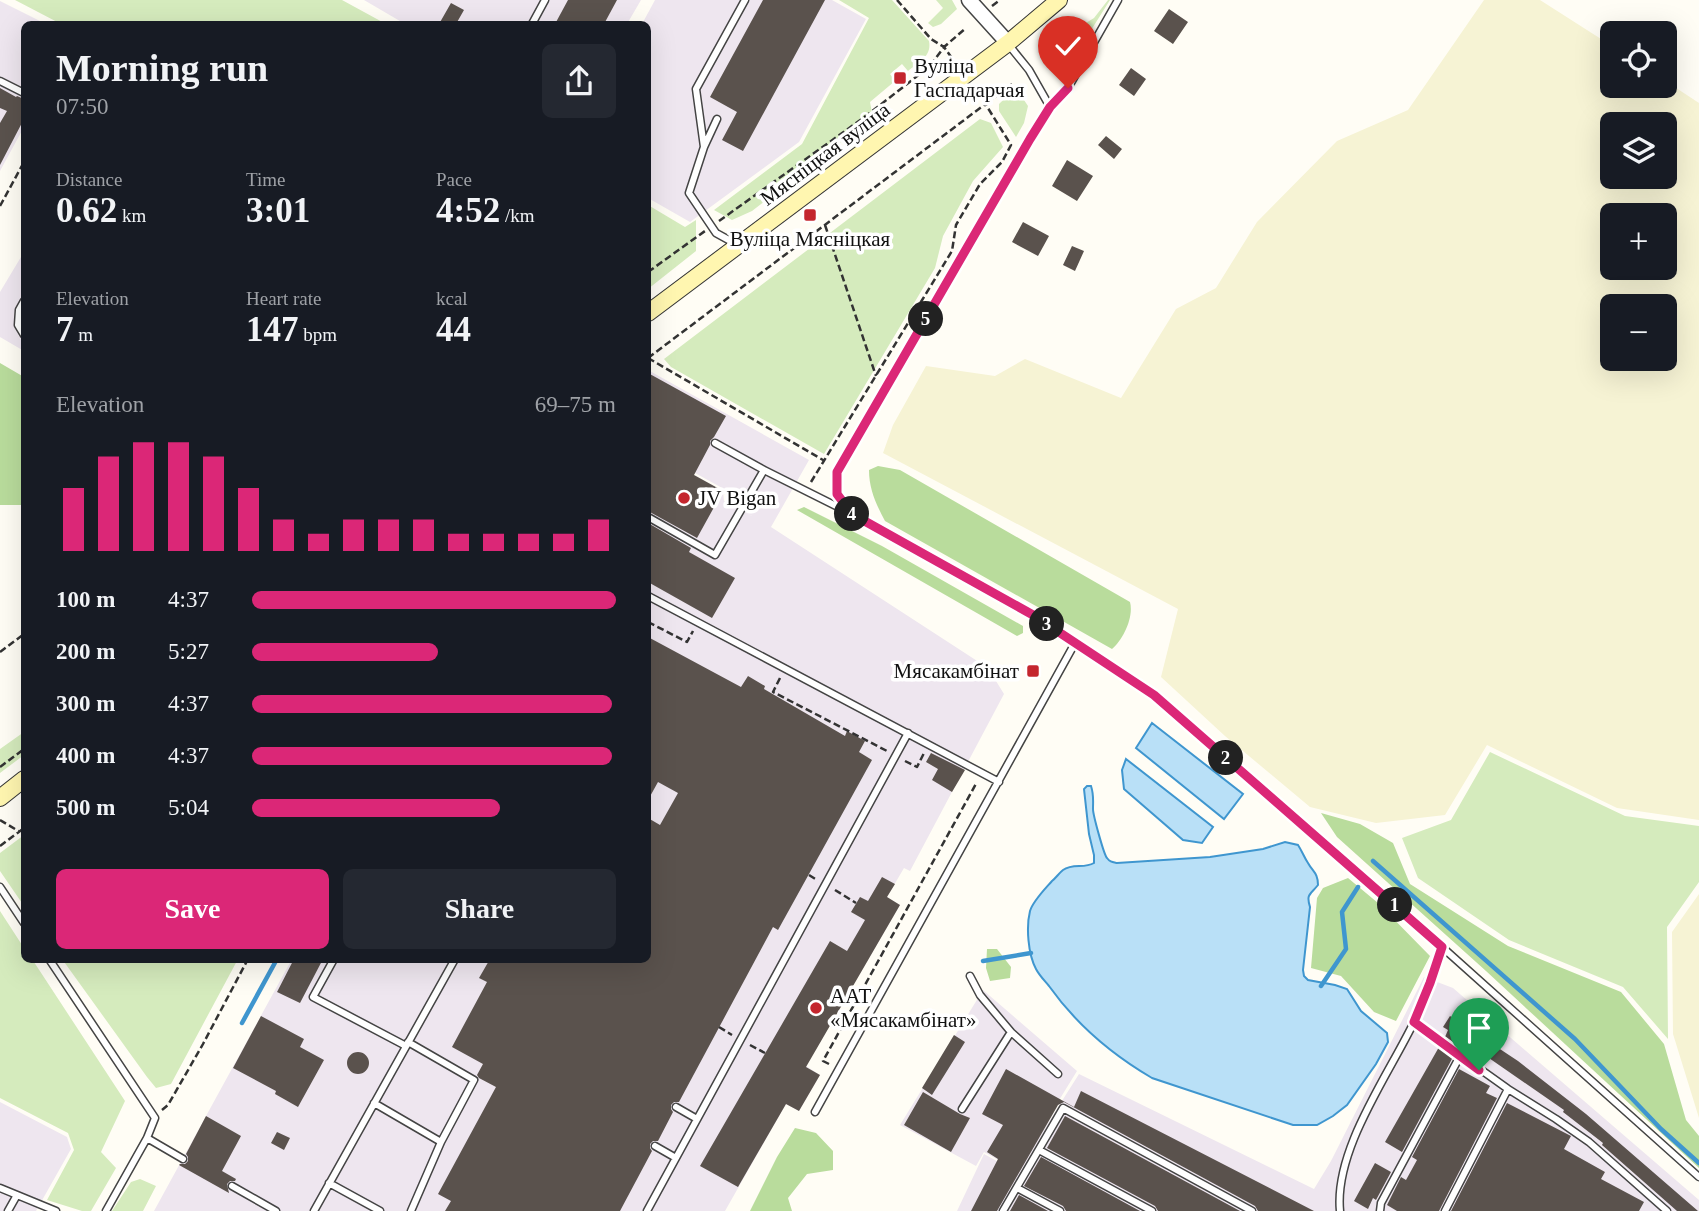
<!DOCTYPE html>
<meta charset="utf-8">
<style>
body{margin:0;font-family:"Times New Roman",serif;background:#242831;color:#f1f3f6;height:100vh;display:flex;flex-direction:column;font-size:26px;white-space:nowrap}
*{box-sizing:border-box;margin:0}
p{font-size:23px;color:#9ea1a6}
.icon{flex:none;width:38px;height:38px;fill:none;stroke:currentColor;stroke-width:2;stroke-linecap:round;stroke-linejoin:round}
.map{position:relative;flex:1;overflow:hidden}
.panel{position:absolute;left:21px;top:21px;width:630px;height:942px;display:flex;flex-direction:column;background:#171b24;border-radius:10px;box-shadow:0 7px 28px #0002}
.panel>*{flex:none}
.tools{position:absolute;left:1600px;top:21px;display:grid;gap:14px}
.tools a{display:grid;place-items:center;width:77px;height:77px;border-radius:10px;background:#171b24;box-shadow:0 7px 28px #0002;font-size:35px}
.pin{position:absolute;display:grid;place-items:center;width:60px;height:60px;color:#fff;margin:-72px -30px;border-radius:50% 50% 50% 0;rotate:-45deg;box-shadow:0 0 7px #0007}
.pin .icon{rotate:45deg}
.km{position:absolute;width:35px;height:35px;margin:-18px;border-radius:50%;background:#222;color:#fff;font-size:19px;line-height:35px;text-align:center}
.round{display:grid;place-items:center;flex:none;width:74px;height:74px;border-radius:10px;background:#242831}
.head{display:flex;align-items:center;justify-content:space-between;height:119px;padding:0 35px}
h1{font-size:38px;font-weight:700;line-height:52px}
.stats{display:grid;grid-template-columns:repeat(3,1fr);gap:10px;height:119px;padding:7px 35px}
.stats div{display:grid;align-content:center}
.stats b{font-size:35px;font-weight:700}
.stats small{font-size:19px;font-weight:400}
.stats p{font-size:19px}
.chart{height:196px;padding:14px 35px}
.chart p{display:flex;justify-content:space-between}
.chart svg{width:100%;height:126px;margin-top:7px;stroke:#db2777;stroke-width:6}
.button{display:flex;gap:14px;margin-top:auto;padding:14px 35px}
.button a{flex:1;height:80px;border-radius:10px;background:#db2777;color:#fff;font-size:28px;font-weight:700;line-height:80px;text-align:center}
.button a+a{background:#242831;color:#f1f3f6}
ul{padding:0 35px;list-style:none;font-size:23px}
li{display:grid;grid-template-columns:112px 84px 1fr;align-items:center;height:52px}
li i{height:18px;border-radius:9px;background:#db2777}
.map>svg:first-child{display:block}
.industrial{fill:#eee6ef}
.farmland{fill:#f6f3d4;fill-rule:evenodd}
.green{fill:#d5ebbd}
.forest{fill:#b9dc9c}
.water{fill:#b9e0f7;stroke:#3f96cf;stroke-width:2}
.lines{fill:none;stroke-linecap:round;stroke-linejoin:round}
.stream{stroke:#3f96cf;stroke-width:4.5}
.building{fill:#5a524d}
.service-casing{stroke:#444;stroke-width:9}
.tertiary-casing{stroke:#444;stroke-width:17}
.secondary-casing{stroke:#333;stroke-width:18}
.path{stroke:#333;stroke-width:2.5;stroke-dasharray:7 3.5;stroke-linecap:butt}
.service{stroke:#fff;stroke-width:6}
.tertiary{stroke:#fff;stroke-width:14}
.secondary{stroke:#fff6b0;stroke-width:16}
.route-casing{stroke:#fff;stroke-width:14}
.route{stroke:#db2777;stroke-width:9}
.poi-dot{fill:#c4262e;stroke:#fff;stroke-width:2.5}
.labels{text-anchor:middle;stroke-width:7;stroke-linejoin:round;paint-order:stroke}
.poi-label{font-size:21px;fill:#111;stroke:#fff;text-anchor:start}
.street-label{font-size:21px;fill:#111;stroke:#fff}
</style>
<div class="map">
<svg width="1699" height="1211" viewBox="0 0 1699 1211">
<rect width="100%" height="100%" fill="#fffdf5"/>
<path class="industrial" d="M 364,0 L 641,0 L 627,24 L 469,24 L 464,21 L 462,24 L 405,24 Z
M 655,0 L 832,0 L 866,19 L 799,142 L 690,222 L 648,198 L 648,24 L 642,24 Z
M 0,1 L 46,24 L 24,24 L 24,127 L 0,171 Z
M 24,252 L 24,351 L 0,337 L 0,292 Z
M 648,370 L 809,460 L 771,527 L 988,668 L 1004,694 L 910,871 L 904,868 L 887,897 L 900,905 L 806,1066 L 820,1075 L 799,1111 L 786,1104 L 725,1211 L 154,1211 L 292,959 L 648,959 L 648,449 L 723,491 L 724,501 L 752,516 L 726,501 L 724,489 L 648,447 Z
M 1424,977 L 1453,988 L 1699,1200 L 1699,1211 L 957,1211 L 984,1154 L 1017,1172 L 1079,1074 L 1314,1189 L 1331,1161 Z
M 983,990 L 1077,1071 L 1016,1170 L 984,1152 L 976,1166 L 900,1125 Z
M 0,1102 L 67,1137 L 71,1149 L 36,1211 L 0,1211 Z"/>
<path class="farmland" d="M 1484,0 L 1540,0 L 1612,46 L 1612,86 L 1664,86 L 1664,80 L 1699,103 L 1699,820 L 1617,808 L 1487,745 L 1445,815 L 1376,823 L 1310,807 L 1225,736 L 1161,677 L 1178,609 L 883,453 L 893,425 L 926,366 L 995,376 L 1025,359 L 1121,398 L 1176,309 L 1216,288 L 1257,222 L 1337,141 L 1408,110 ZM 1612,124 L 1664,124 L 1664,177 L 1612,177 ZM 1612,215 L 1664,215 L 1664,268 L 1612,268 ZM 1612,306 L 1664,306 L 1664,359 L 1612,359 Z
M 1699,894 L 1699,1118 L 1673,1034 L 1672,932 Z"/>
<path class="green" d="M 15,0 L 342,0 L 386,24 L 61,24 Z
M 839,0 L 892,0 L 929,41 C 932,56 919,62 908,71 L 902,64 L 890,74 L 895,81 L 870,102 L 872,113 L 853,133 L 752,211 L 732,220 L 714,210 L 802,144 L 869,18 Z
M 936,0 L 952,0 L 957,9 L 941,24 L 933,27 L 928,23 L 943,8 Z
M 1108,0 L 1110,0 L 1066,70 L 1059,71 L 1053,65 L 1066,39 L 1081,26 L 1094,18 Z
M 1016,88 L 1028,106 L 1024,123 L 1016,137 L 999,111 L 999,104 Z
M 980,119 L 991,123 L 1003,147 L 973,181 L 943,236 L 935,268 L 824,454 L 671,367 L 664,359 Z
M 648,205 L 685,227 L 696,220 L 696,251 L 648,289 Z
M 24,732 L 24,755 L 0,773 L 0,749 Z
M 1490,752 L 1625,816 L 1699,826 L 1699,882 L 1667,927 L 1668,1039 L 1623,987 L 1509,940 L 1418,878 L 1402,838 L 1451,820 Z
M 24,835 L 24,906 L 0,871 L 0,853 Z
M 0,911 L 24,948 L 24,959 L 32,959 L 125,1101 L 101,1152 L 116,1168 L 91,1211 L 82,1211 L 47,1200 L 74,1150 L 68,1133 L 0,1098 Z
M 62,959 L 238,959 L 171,1084 L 156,1088 L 147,1077 Z
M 140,1179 L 156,1186 L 143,1211 L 112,1211 L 131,1182 Z"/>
<path class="forest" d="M 0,363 L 24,377 L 24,505 L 0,505 Z
M 878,466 L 900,470 L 1130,602 C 1134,617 1123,640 1112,649 L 885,521 C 876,504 869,489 869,470 Z
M 804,507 L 882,546 L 1023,626 L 1023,633 L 1017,636 L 797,510 Z
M 1321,813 L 1360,824 L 1393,843 L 1410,884 L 1508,946 L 1621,992 L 1664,1044 L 1686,1120 L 1699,1136 L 1699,1168 L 1486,971 L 1337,837 Z
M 1348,878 L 1378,903 L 1430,956 L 1396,1021 L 1374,1012 L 1341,976 L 1311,968 L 1317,898 L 1323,888 Z
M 987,949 L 997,949 L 1011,967 L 1010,978 L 990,981 L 986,968 Z
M 795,1128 L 816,1133 L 833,1151 L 833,1170 L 807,1174 L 788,1198 L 792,1211 L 750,1211 L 777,1157 Z"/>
<path class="water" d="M 1152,723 L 1243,794 L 1224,819 L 1136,748 Z
M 1126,759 L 1213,827 L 1202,843 L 1183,840 L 1124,789 L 1122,770 Z
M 1087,786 L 1091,786 C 1094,795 1093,800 1093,809 C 1093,815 1104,855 1107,858 C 1110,862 1112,862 1117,863 L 1210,857 L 1263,849 L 1285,842 L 1298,845 C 1302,851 1304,857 1308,863 C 1313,872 1318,873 1318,885 C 1310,895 1306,894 1310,907 L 1303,970 L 1304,976 L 1308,980 L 1335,985 L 1347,989 L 1361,1011 L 1387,1033 L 1388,1042 L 1376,1064 L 1347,1105 L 1333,1116 L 1317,1125 L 1293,1125 L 1152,1078 C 1111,1054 1076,1024 1049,986 C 1044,980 1039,975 1036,969 C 1028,954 1026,927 1030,911 C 1033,901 1045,889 1052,881 C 1056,878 1059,873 1063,870 C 1073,863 1084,869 1094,863 L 1094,855 L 1089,834 L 1084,789 Z"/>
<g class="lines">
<path class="stream" d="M 1373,861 L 1575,1039 L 1661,1129 L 1699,1163
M 983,961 L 1031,953
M 1321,986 L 1346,949 L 1342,912 L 1358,887
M 242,1023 L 277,959"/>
</g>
<path class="building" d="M 568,0 L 617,0 L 604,24 L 555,24 Z
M 763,0 L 825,0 L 743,151 L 722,140 L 737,112 L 710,97 Z
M 451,3 L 464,10 L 456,24 L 439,24 Z
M 1169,9 L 1188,22 L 1173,44 L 1154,31 Z
M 1131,68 L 1146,79 L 1134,96 L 1119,85 Z
M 0,88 L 16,97 L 17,96 L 24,99 L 24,119 L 0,165 L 0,123 L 7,111 L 0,108 Z
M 1106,136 L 1122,149 L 1114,159 L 1098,145 Z
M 1067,160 L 1093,176 L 1077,201 L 1052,186 Z
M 1023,222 L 1049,236 L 1038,256 L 1012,242 Z
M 1072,246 L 1084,251 L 1075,271 L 1063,265 Z
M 648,373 L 726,416 L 714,437 L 710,441 L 710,445 L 694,475 L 723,491 L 697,538 L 648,511 Z
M 648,523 L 691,548 L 689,552 L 735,578 L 712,618 L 648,582 Z
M 648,637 L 741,687 L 748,676 L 765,686 L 764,689 L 845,736 L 847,731 L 865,741 L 859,752 L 872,760 L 778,930 L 773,927 L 679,1102 L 674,1102 L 671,1105 L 671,1109 L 673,1112 L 658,1141 L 653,1141 L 650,1144 L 650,1148 L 652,1151 L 620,1211 L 445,1211 L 451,1201 L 438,1194 L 496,1087 L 479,1078 L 477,1075 L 483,1064 L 452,1047 L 487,982 L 479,978 L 490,959 L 648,959 L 648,818 L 660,825 L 678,793 L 658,782 L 648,800 Z
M 931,753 L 965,770 L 952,792 L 932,780 L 938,769 L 926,762 Z
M 882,877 L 895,884 L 887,897 L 900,905 L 806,1067 L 820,1075 L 799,1111 L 786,1104 L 738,1187 L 700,1166 L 830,941 L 847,951 L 865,920 L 851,912 L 860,897 L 868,901 Z
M 294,959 L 323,959 L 300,1003 L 277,992 Z
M 261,1016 L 304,1039 L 300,1047 L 324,1060 L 298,1107 L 275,1094 L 276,1091 L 233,1068 Z
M 1450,1016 L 1518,1061 L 1586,1114 L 1698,1211 L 1677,1211 L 1602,1145 L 1603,1143 L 1563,1112 L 1564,1110 L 1463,1040 L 1459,1047 L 1445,1037 L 1448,1030 L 1443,1027 Z
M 954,1035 L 965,1042 L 932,1095 L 922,1088 Z
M 1439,1047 L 1453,1057 L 1402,1152 L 1385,1142 Z
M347 1063a11 11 0 1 1 22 0a11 11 0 1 1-22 0Z
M 1006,1069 L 1074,1107 L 1081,1091 L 1314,1211 L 1258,1211 L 1255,1206 L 1064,1102 L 1058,1105 L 997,1211 L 971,1211 L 998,1159 L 987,1152 L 1003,1125 L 982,1114 Z
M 1459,1069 L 1490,1086 L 1486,1093 L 1497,1098 L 1439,1211 L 1397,1211 L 1387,1205 L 1401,1177 L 1406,1180 L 1417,1160 L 1412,1157 Z
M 923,1092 L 960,1114 L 970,1118 L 951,1152 L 904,1125 Z
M 1507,1103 L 1571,1136 L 1564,1149 L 1605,1172 L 1601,1179 L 1644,1202 L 1639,1211 L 1451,1211 Z
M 206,1116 L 241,1136 L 222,1171 L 236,1179 L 235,1181 L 230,1181 L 227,1184 L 229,1193 L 179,1165 L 180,1164 L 185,1164 L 188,1161 L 188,1157 L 186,1154 Z
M 1065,1116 L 1240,1211 L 1158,1211 L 1155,1206 L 1047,1148 Z
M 277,1132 L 290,1138 L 284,1150 L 271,1143 Z
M 1041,1157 L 1140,1211 L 1066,1211 L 1063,1206 L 1024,1186 Z
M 1375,1163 L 1391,1172 L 1376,1200 L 1373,1198 L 1368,1209 L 1354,1201 Z
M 1019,1195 L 1048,1211 L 1010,1211 Z"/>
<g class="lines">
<g class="service-casing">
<path id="service" d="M 532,24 L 545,0
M 1008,44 L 1029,70 L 1050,107 L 837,472 L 837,494 L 852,514 L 1033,615 L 1154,695 L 1442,947 L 1699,1177
M 0,81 L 24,93
M 1050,107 L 1068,88 L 1118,0
M 717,119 L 704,147 L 689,193 L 716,233 L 736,244
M 704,147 L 696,89 L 745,0
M 24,301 L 19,310 L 18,325 L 24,335
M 715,443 L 764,470 L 850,513
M 648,517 L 715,555 L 764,470
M 648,596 L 999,782
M 0,887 L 24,923
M 49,959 L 155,1118 L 147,1138 L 106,1211
M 334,959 L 313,997 L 406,1046
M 1414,1022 L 1508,1089 L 1556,1119 L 1589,1142 L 1667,1211
M 1011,1032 L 1058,1074
M 374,1103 L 441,1142 L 474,1080 L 408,1042
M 676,1107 L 697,1119
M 962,1109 L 1011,1032 L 980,995 L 970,976
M 815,1112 L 1075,643
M 147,1138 L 183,1159
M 655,1146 L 676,1158
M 1039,1150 L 1152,1211
M 329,1183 L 380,1211
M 232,1186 L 276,1211
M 0,1188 L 56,1211
M 1017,1188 L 1060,1211
M 8,1211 L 17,1195
M 314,1211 L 455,959
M 411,1211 L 441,1142
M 647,1211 L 908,733
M 1003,1211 L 1063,1108 L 1252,1211
M 1340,1211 C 1334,1150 1388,1076 1414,1022 C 1425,998 1434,972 1442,947
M 1380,1211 L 1381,1203 L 1460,1056
M 1445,1211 L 1508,1089"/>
</g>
<g class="tertiary-casing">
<path id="tertiary" d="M 969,0 L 1008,43"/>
</g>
<g class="secondary-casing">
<path id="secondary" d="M 648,313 L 1008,43 L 1059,0
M 0,798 L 24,779"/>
</g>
<path class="path" d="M 897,0 L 931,39 L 944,47 L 954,61
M 992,6 L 1000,0
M 0,206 L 24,162
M 719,221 L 866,116 L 930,66 L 944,47 L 966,28
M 825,225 L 876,376
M 648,272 L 705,231
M 648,358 L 1012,84
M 648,358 L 823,460
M 811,482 L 952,251 L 956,225 L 980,184 L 1002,162 L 1011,145 L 986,105 L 979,90
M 648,622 L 687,642 L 693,631
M 0,652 L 24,634
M 780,678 L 773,692 L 887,751
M 905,761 L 917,767 L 924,753
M 0,767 L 24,749
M 0,820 L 20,832
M 0,846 L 24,828
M 809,875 L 817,880
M 835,890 L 856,903
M 392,961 L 393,959
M 719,1027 L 732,1035
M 750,1045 L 765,1053
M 829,1064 L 823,1061 L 977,782
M 162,1110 L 168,1105 L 203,1044 L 248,959"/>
<use href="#service" class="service"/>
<use href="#tertiary" class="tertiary"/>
<use href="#secondary" class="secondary"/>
</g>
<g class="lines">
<g class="route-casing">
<path id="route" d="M 1068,88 L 1050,107 L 1030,139 L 837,472 L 837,494 L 852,514 L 1033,615 L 1154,695 L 1442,947 L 1430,983 L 1414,1022 L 1479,1070"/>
</g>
<use href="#route" class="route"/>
</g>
<g class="poi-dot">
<rect x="893" y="71" width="14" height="14" rx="3.5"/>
<rect x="803" y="208" width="14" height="14" rx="3.5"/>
<circle cx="684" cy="498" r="7"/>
<rect x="1026" y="664" width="14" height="14" rx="3.5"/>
<circle cx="816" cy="1008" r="7"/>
</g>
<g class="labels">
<g class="poi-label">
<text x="914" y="73">Вуліца<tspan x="914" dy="24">Гаспадарчая</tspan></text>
<text x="810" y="246" text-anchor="middle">Вуліца Мясніцкая</text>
<text x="698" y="505">JV Bigan</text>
<text x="1019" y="678" text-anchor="end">Мясакамбінат</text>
<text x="830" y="1003">ААТ<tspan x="830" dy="24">«Мясакамбінат»</tspan></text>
</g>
<g class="street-label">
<text transform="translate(825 154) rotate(-37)" y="7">Мясніцкая вуліца</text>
</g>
</g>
</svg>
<div class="tools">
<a><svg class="icon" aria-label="locate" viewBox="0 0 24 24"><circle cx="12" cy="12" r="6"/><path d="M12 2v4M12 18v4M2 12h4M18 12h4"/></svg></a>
<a><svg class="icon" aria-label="layers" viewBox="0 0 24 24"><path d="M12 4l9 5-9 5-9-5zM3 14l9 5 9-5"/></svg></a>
<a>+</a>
<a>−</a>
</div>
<div class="pin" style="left:1479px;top:1070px;background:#1e9e55"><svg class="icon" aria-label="arrive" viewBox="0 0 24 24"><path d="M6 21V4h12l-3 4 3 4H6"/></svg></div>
<div class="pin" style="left:1068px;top:88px;background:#d93025"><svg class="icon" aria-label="check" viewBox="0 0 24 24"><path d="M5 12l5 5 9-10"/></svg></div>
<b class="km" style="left:1395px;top:905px">1</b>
<b class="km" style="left:1226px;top:758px">2</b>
<b class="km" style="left:1047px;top:624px">3</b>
<b class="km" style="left:852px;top:514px">4</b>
<b class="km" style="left:926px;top:319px">5</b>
<section class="panel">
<div class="head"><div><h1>Morning run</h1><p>07:50</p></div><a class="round"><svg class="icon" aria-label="share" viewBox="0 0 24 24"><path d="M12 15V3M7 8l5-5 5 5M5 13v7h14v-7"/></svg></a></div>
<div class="stats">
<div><p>Distance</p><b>0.62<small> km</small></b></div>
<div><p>Time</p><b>3:01</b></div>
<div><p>Pace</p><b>4:52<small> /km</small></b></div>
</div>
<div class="stats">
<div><p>Elevation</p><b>7<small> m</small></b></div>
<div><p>Heart rate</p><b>147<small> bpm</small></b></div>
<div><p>kcal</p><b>44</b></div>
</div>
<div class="chart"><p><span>Elevation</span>69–75 m</p>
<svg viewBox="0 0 160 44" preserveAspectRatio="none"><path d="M5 44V22M15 44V11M25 44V6M35 44V6M45 44V11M55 44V22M65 44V33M75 44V38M85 44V33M95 44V33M105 44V33M115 44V38M125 44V38M135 44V38M145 44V38M155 44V33"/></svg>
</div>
<ul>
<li><b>100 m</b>4:37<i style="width:100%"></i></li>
<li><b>200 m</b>5:27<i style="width:51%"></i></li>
<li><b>300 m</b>4:37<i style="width:99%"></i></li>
<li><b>400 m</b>4:37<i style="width:99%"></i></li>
<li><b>500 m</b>5:04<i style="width:68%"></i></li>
</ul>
<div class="button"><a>Save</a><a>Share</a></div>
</section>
</div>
